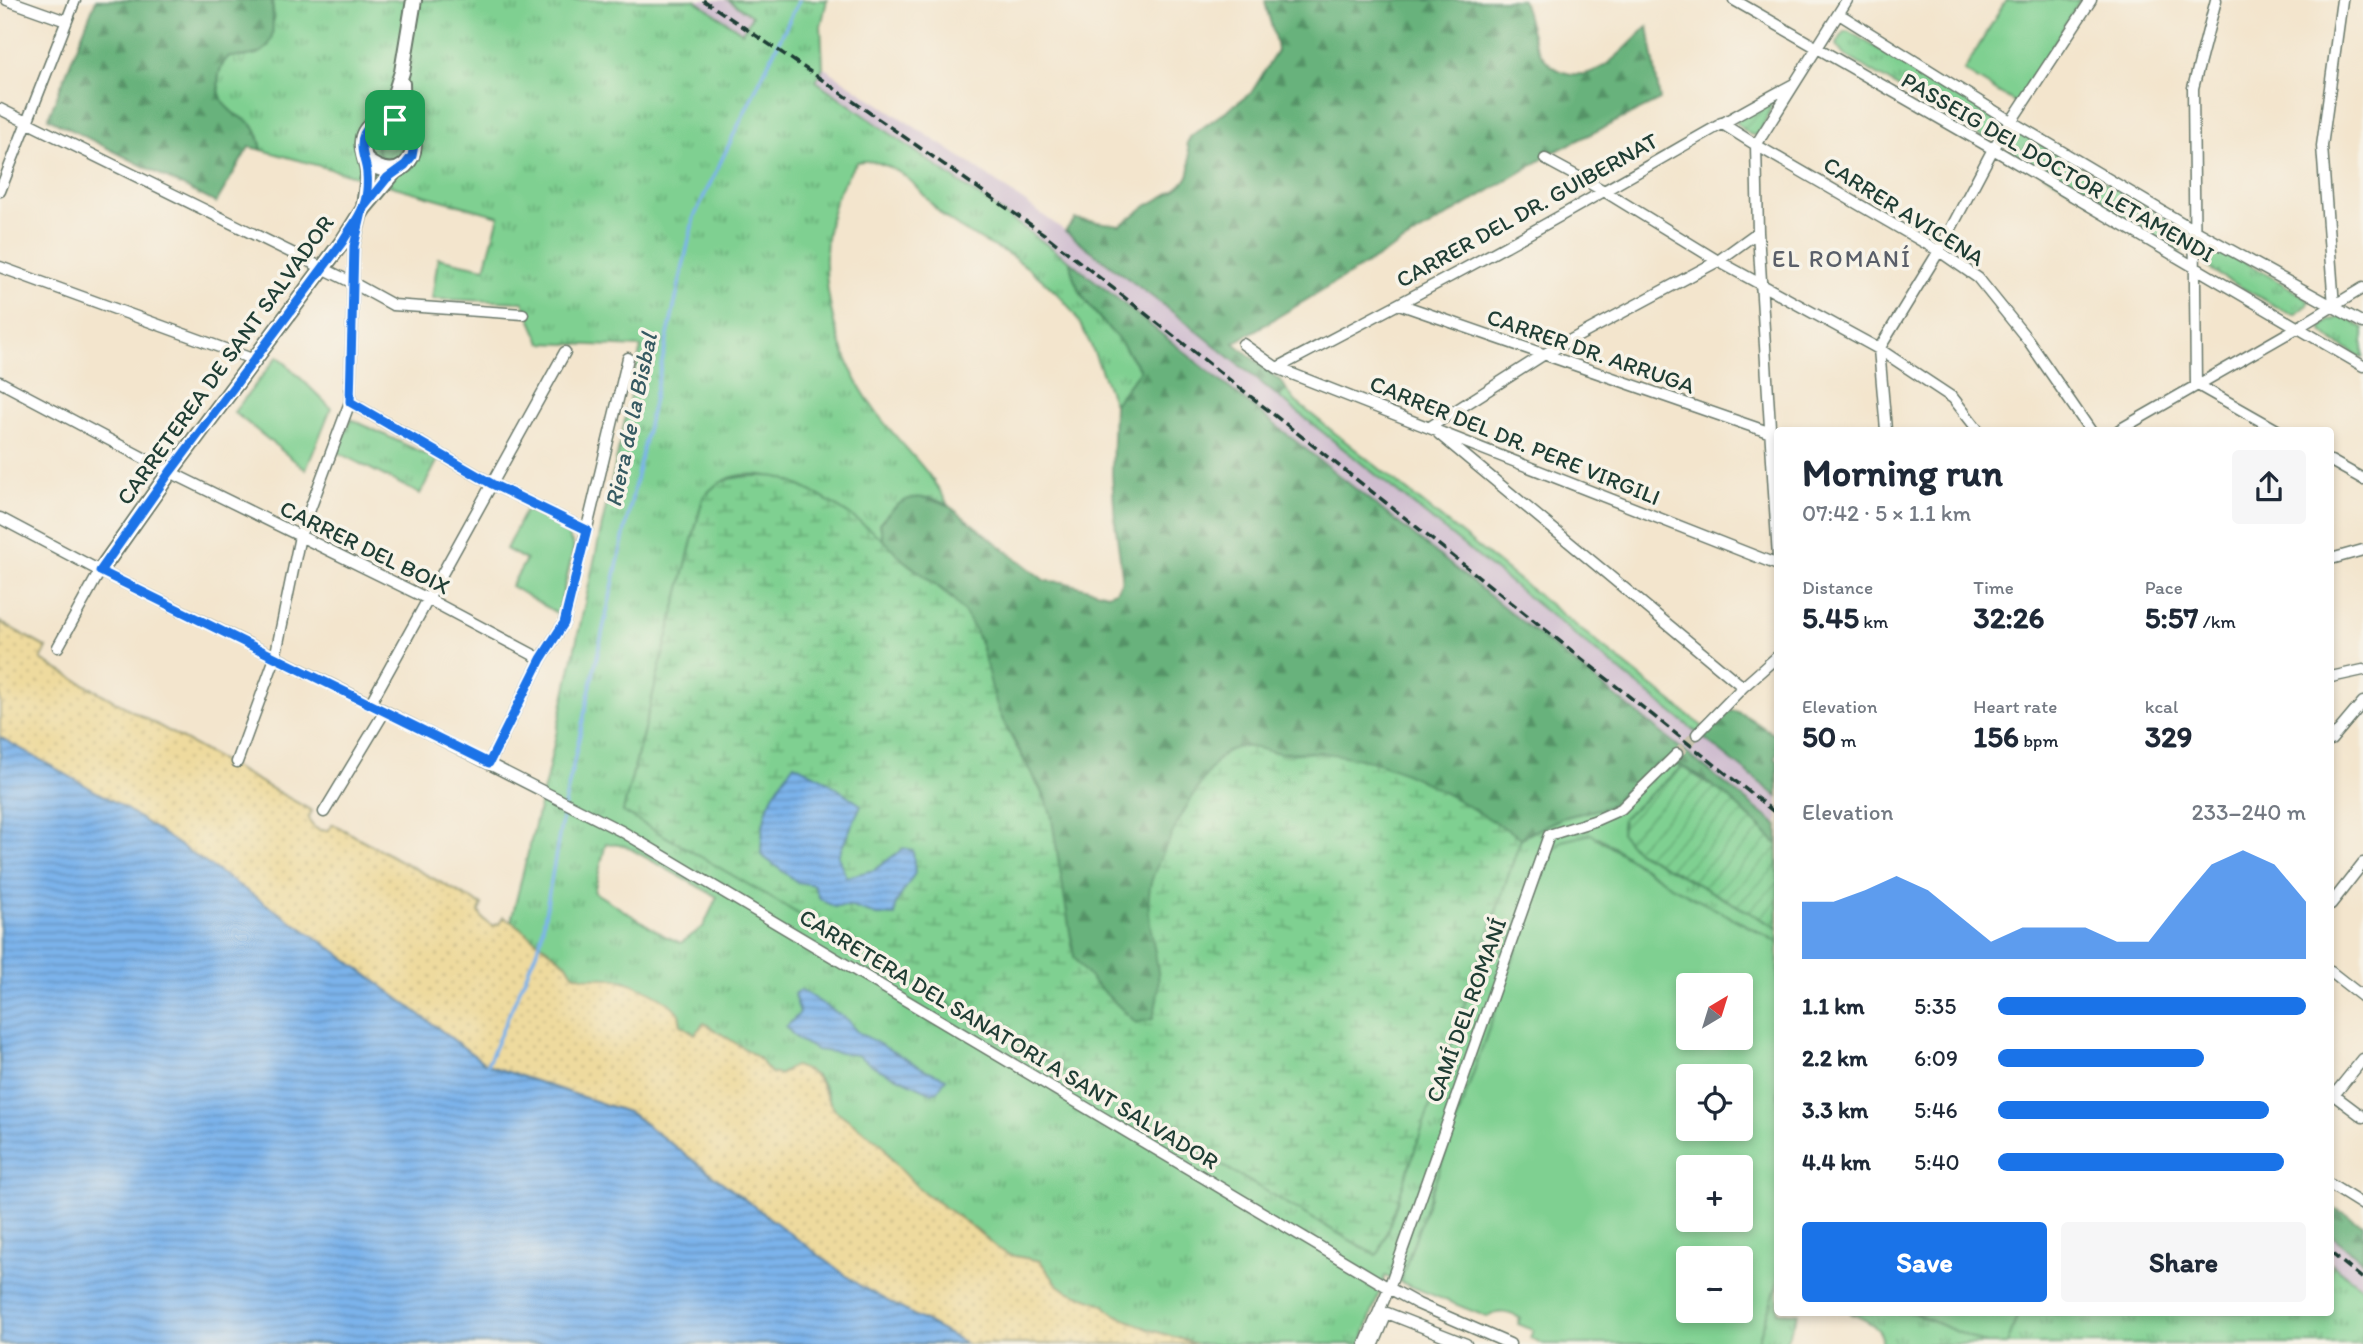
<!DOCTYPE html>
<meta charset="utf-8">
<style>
body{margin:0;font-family:Itim,sans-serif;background:#f6f6f7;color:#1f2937;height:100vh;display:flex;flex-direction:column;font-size:26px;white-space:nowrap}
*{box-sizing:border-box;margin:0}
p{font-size:23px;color:#747a83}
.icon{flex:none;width:38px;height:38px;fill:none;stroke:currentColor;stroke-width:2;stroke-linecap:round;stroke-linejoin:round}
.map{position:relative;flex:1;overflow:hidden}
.details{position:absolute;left:1774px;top:427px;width:560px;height:889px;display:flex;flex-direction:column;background:#fff;border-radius:7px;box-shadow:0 4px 10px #0003}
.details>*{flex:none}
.needle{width:46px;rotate:38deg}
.controls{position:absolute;left:1676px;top:973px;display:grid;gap:14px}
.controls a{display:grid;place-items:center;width:77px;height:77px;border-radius:7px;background:#fff;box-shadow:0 4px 10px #0003;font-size:35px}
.pin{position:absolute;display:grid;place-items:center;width:60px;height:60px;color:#fff;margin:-30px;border-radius:14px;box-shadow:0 4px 10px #0006}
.round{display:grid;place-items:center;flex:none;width:74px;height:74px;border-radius:7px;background:#f6f6f7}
.overview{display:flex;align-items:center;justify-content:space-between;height:119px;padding:0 28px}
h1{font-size:38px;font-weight:700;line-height:52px}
.figures{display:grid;grid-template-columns:repeat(3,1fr);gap:10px;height:119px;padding:7px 28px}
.figures div{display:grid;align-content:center}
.figures b{font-size:30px;font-weight:700}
.figures small{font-size:19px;font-weight:400}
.figures p{font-size:19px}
.chart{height:196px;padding:14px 28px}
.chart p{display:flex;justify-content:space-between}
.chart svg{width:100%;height:126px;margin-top:7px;fill:#1a73e8;opacity:.7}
.button{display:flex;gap:14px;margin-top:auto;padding:14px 28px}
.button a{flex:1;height:80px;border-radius:7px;background:#1a73e8;color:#fff;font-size:28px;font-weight:700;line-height:80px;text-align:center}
.button a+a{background:#f6f6f7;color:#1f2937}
ul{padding:0 28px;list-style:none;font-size:23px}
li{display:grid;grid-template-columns:112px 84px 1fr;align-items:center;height:52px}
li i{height:18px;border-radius:9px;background:#1a73e8}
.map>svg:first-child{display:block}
.railway{fill:#cfbdcf}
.grass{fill:url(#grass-tufts);stroke:#4f8662;stroke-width:2;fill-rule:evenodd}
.forest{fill:url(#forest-firs);stroke:#437858;stroke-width:2}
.wetland{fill:url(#wetland-marsh);stroke:#4f8662;stroke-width:2}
.sand{fill:url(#sand-dots);stroke:#868c69;stroke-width:2}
.park{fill:#7fd091;stroke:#4f8662;stroke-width:2;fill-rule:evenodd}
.garden{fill:url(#garden-furrows);stroke:#4f8662;stroke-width:2}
.water{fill:url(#water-rules);stroke:#4e7890;stroke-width:2}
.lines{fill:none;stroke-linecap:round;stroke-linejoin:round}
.stream{stroke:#7cb3eb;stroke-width:3.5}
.street-tunnel{stroke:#c9c3ae;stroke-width:10;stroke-dasharray:10 5;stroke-linecap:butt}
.street-casing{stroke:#69786a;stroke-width:13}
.secondary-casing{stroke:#69786a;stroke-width:18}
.street{stroke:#fff;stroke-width:10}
.secondary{stroke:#fff;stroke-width:14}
.rail{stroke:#1f3d34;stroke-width:3.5;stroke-dasharray:10 5;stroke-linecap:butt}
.route-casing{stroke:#fff;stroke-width:14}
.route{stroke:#1a73e8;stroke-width:9}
.labels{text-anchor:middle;stroke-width:7;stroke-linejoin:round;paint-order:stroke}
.street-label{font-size:23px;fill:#1f3d34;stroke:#f7f3e8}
.neighbourhood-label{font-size:24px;letter-spacing:2px;fill:#5a5f69;stroke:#f7f3e8}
.water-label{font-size:24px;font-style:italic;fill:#365a62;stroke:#f7f3e8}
</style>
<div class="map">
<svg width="2363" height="1344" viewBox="0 0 2363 1344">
<defs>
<pattern id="grass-tufts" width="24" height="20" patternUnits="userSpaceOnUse" patternTransform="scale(1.75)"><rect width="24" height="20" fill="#7fd091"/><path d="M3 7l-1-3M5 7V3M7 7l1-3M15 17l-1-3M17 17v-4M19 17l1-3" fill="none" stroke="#67aa77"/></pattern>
<pattern id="forest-firs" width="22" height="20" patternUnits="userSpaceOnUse" patternTransform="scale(1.75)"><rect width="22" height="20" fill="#67b27b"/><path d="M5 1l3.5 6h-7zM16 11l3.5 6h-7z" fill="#549266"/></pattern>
<pattern id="wetland-marsh" width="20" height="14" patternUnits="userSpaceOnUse" patternTransform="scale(1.75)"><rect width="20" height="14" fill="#7fd091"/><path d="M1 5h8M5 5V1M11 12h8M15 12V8" fill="none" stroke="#67aa77"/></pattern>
<pattern id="sand-dots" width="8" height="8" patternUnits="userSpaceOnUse" patternTransform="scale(1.75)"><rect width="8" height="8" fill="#eeda9e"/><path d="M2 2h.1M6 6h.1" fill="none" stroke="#ccbc89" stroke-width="1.8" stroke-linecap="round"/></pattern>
<pattern id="garden-furrows" width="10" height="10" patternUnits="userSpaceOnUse" patternTransform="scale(1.75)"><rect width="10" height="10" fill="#7fd091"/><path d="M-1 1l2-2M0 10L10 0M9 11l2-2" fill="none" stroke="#67aa77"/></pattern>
<pattern id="water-rules" width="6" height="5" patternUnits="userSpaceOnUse" patternTransform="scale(1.75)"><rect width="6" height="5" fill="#7cb3eb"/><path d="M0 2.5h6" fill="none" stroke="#6593bf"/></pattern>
</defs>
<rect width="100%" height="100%" fill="#f7f3e8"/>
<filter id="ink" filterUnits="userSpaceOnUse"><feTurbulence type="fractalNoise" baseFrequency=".0143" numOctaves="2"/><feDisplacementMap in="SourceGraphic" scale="14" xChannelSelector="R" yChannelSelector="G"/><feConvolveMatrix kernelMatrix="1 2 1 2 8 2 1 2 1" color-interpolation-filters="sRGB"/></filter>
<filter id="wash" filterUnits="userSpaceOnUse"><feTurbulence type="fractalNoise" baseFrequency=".00686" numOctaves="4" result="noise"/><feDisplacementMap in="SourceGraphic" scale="28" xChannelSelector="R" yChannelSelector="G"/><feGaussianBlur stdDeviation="1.57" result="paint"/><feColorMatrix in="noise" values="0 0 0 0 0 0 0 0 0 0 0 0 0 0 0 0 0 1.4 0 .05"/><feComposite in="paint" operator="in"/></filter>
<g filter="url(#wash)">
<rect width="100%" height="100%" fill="#f3e5cd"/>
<path class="railway" d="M 695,0 L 728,0 L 752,17 L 743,32 Z
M 823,67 L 971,164 L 1078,240 L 1191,326 L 1778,797 L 1778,826 L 1070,261 L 815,81 Z
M 2331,1235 L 2363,1261 L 2363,1288 L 2331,1263 Z"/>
<path class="grass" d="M 272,0 L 695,0 L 742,32 L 752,16 L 728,0 L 827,0 L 821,26 L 823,67 L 816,81 L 1070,261 C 1073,293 1098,316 1118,339 C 1126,349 1133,360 1140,370 L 1114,404 C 1102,373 1089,333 1069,307 C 1056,290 1022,261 1003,251 C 984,242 965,232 947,219 C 930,206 920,186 902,174 C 889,166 872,158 857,162 C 801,233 828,350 879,416 C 902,446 931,471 948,505 L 929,497 L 880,523 L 883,540 C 843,512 786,463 733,477 C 723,479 711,492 703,498 L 623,812 C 876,956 1123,1110 1376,1255 L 1380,1251 L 1391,1220 L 1521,838 L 1561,818 L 1607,807 L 1654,766 C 1665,760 1671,762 1682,767 L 1623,818 L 1635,850 L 1778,928 L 1778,942 L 1671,886 L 1599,837 L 1551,852 L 1400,1282 L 1385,1276 L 1361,1344 L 1196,1344 L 1148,1329 L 1114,1314 L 1103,1304 L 1067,1291 L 1057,1284 L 1040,1261 L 1009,1255 L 997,1248 L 975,1229 L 919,1189 L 898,1168 L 883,1145 L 835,1110 C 828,1102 828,1093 823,1085 C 815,1069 793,1064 779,1075 L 771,1073 L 757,1057 L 704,1023 L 695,1034 L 681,1025 L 679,1015 L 626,981 L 606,978 L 590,980 L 573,974 L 567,964 L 511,921 L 547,776 L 641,347 L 541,343 L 523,302 L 432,299 L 438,258 L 485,268 L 499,216 L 262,150 C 260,142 258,130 251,124 C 246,119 238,117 232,112 C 215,98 214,72 228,57 L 246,57 L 274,20 ZM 606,843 L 625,846 L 717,897 L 703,927 L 681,943 L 665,936 L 594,892 Z
M 1848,31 L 1995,117 L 2000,123 L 1999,131 L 1988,141 L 1843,54 L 1836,45 L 1844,32 Z
M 2022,132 L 2179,226 L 2183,245 L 2180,253 L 2020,160 L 2014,155 L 2009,147 L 2018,134 Z
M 2214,244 L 2302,295 L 2309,301 L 2308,305 L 2296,314 L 2288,313 L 2213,272 L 2205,263 L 2208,248 Z
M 2341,317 L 2345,317 L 2363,328 L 2363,358 L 2334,342 L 2322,331 L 2322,327 L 2329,321 Z
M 1286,389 L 1296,402 L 1707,730 L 1701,736 L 1279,397 Z
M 351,419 L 438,460 L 420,494 L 337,452 Z
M 2331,1263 L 2363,1288 L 2363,1344 L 2007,1344 L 2018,1313 L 2331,1312 Z
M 1778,1282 L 1778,1312 L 1798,1313 L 1785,1344 L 1757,1344 Z
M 1850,1313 L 1913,1313 L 1986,1344 L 1882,1344 C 1885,1327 1863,1319 1850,1313 Z"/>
<path class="forest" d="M 96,0 L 272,0 C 274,41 277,58 228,57 C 214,72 215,98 232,112 C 238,117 246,119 251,124 C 258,130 260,142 262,150 L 249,147 L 216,203 L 48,118 Z
M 1265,0 L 1522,0 C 1527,13 1529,28 1534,41 C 1539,54 1550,67 1563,72 C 1599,84 1624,48 1648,26 L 1660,100 L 1556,151 L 1234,343 L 1282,382 L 1286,389 L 1279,397 L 1191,326 L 1065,231 L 1075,219 L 1120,225 C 1130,219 1138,211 1148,205 C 1177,188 1199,185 1187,143 L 1191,136 L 1251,93 L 1277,51 C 1275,33 1268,18 1265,0 Z
M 1070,261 L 1778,826 L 1778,845 C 1759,825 1691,759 1664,762 C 1661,762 1656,764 1654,766 L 1607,807 L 1561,818 L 1521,838 L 1449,795 L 1363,761 L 1320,752 L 1280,753 L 1244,746 L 1226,751 L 1182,813 L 1150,887 L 1152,933 L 1159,974 L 1159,994 L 1153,1019 L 1136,1023 C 1116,1002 1088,981 1074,957 L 1051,814 L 1044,795 L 1000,715 L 992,691 L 980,640 L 952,597 L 903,560 L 883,540 L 880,523 C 901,496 916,491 948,505 L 1045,581 L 1063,582 L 1107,594 L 1116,591 L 1121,583 L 1122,574 L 1115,521 L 1112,474 L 1114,404 L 1140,370 C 1133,360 1126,349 1118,339 C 1098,316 1073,293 1070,261 Z
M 1732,710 C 1749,714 1761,729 1778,736 L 1778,750 L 1775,758 L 1778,761 L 1778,797 L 1701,736 L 1718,717 Z
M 2331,1206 L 2363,1224 L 2363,1261 L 2331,1235 Z"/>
<path class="wetland" d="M 754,476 C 763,476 773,475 781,478 C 816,491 852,515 882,539 C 890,545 896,554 904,561 C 927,580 951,593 968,618 C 987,648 987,682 1000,714 C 1015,749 1038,779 1051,814 L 1074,957 C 1088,981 1116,1002 1136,1023 L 1153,1019 C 1157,1003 1160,988 1158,972 C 1155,945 1145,915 1150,887 C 1154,863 1208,760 1228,751 C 1246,742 1262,751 1280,753 C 1294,755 1308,751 1322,753 C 1349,756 1381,762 1405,773 C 1445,791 1483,815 1521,838 L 1391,1220 L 1380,1251 L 1376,1255 C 1123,1110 876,956 623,812 L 703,498 C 718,479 731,477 754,476 Z"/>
<path class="sand" d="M 0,622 L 47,648 L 41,660 L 312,811 L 308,818 C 312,828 318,832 328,830 L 333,824 L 482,905 L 479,912 L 483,919 L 493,926 L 500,923 L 503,917 L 511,921 L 567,964 L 573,974 C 590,980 590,977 606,978 C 624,978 669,997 679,1014 C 679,1016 681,1023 681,1025 L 695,1034 L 704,1023 L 757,1057 L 771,1073 L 779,1075 L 794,1066 C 829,1076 817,1089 835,1110 L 883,1145 L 891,1159 L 919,1189 L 975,1229 L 997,1248 L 1009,1255 L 1040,1261 L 1057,1284 L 1067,1291 L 1103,1304 L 1114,1314 L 1148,1329 L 1196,1344 L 967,1344 L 860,1287 L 631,1113 L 487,1065 L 334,950 L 120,805 L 0,737 Z"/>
<path class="park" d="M 2006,0 L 2080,0 L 2018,104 L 1964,71 Z
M 278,356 L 331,408 L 306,470 L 234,412 Z
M 526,509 L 565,530 L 574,547 L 558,614 L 511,586 L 526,560 L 506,549 Z
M 1591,834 L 1671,886 L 1778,942 L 1778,1282 L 1757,1344 L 1544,1344 L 1530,1338 L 1533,1330 L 1518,1324 L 1520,1318 C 1507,1312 1500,1310 1487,1317 L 1400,1282 L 1551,852 L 1562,841 ZM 1741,985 L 1741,1038 L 1689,1038 L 1689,985 ZM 1689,1076 L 1741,1076 L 1741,1129 L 1689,1129 ZM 1741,1167 L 1741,1220 L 1689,1220 L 1689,1167 ZM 1741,1258 L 1741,1311 L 1689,1311 L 1689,1258 Z
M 1913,1313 L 2018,1313 L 2007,1344 L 1986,1344 Z"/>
<path class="garden" d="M 1771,101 L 1771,108 L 1759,135 L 1751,135 L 1736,124 L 1738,118 Z
M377 147a12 12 0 1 1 24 0a12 12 0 1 1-24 0Z
M 1682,767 L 1727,796 L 1778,845 L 1778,928 L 1635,850 L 1621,834 L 1623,818 Z"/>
<path class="water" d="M 0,737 L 120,805 L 334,950 L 487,1065 L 630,1113 L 860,1286 L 967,1344 L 0,1344 Z
M 794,764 L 822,778 L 861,805 L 838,856 L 846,877 L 874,870 L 904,848 L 913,851 L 915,873 L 896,903 L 895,916 L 876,915 L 849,906 L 834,907 L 819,898 L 814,885 L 797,882 L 761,855 C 762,812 768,798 794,764 Z
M 801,990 L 848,1020 L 856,1031 L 926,1070 L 946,1078 L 938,1091 L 932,1093 L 902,1079 L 880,1070 L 857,1055 L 817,1050 L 798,1040 L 786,1027 L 800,1013 L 794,994 Z"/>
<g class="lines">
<path class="stream" d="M 487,1065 L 540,943 L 565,802 L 694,217 L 799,0"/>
</g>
</g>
<g filter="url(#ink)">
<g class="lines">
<path class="street-tunnel" d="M 1677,754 L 1697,734"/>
<g class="street-casing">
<path id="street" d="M 7,0 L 66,21
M 1734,0 L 1993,149 L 2363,366
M 2216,0 L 2193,88 L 2196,384 L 2277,430
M 1839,14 L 2012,122 L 2194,230 L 2363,323
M 0,109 L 353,283 L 393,305 L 523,314
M 1721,123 L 1756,145 L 1939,251 L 1978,278 L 2028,340 L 2090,430
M 1545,159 L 1604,191 L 1718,261 L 1879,349 L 1953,398 L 1978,430
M 0,191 L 75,0
M 0,267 L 255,360
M 1399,304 L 1771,433
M 2334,306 L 2322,146 L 2342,0
M 1243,344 L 1277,368 L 1778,565
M 1277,368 C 1387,310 1497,253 1604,191 C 1668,155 1730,118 1794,84
M 0,382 L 170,472 L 428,599 L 541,659
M 350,402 L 492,484 L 587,530
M 1430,427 L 1543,355 L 1718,261 L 1758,232
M 1886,430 L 1879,349 L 1939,251 L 1993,149 L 2091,0
M 2119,430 L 2297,328 L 2363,288
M 1439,434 L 1743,687
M 2331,461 L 2363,479
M 0,518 L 100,571 L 385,711 L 623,832 L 1389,1288 L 1418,1304 L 1510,1344
M 1778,557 L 1758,232 L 1756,145 L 1847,0
M 2331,559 L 2363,550
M 58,647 L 100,571
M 2331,677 L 2363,670
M 370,704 L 565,352
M 1697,734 L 1743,687 L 1778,656
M 2331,740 L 2363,702
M 237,762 L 275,658 L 300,536 L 350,402 L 354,246 L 361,219
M 489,763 L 541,659 L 564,623 L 628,358
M 324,812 L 385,711
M 2331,904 L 2363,863
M 2331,972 L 2363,997
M 2331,1093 L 2363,1117
M 2334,1095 L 2363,1059
M 2331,1185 L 2363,1205
M 1365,1344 L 1389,1288 L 1549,835 L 1594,821 L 1621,809 L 1677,754
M 1374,1344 L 1387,1313 L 1466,1344"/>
</g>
<g class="secondary-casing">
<path id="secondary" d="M 402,83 L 403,124
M 387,119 L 402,72 L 414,0
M 364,208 C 365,197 367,186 368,175 C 368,159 356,143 367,129 C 386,106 424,130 411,157 C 401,177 380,172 366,160
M 100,571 L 170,472 L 343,241 L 364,208 L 396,170"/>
</g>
<use href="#street" class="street"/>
<use href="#secondary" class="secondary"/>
<path class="rail" d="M 703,0 L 818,77 L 1044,234 L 1385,502 L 1778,815
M 2331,1253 L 2363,1279"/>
</g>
</g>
<g class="lines" filter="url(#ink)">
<g class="route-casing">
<path id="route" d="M 395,120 C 377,118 361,127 362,147 C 362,156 367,165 367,174 C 368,184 367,198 363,207 C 359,219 349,230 343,241 L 170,472 L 100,571 L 489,763 L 541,659 L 564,623 L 587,530 L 492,484 L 350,402 L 354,246 L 363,208 L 387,178 L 405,165 L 412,156 L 414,145 L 411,134 L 403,124 L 395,120"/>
</g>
<use href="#route" class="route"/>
</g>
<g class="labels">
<g class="street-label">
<text transform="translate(2058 167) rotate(30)" y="8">PASSEIG DEL DOCTOR LETAMENDI</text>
<text transform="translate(1527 210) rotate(-29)" y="8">CARRER DEL DR. GUIBERNAT</text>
<text transform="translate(1904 211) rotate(32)" y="8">CARRER AVICENA</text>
<text transform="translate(1591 351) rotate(19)" y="8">CARRER DR. ARRUGA</text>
<text transform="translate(225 360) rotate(-54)" y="8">CARRETEREA DE SANT SALVADOR</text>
<text transform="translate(1515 440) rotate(22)" y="8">CARRER DEL DR. PERE VIRGILI</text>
<text transform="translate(365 547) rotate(26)" y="8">CARRER DEL BOIX</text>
<text transform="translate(1466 1010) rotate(-70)" y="8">CAMÍ DEL ROMANÍ</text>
<text transform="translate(1009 1039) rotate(31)" y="8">CARRETERA DEL SANATORI A SANT SALVADOR</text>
</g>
<g class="neighbourhood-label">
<text x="1842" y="267">EL ROMANÍ</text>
</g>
<g class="water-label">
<text transform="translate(631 420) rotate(-78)" y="8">Riera de la Bisbal</text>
</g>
</g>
</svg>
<div class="controls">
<a><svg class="needle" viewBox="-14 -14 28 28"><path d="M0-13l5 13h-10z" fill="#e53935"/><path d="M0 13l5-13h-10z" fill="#747a83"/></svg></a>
<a><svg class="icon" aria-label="locate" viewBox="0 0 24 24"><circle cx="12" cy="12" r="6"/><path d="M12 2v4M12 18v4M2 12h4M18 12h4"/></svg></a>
<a>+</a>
<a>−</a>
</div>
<div class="pin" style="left:395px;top:120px;background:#1e9e55"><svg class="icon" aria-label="arrive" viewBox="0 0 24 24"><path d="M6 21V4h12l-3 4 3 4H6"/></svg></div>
<section class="details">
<div class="overview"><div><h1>Morning run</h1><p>07:42 · 5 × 1.1 km</p></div><a class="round"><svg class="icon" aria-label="share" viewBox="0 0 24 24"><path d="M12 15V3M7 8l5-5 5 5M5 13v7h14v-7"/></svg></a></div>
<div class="figures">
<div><p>Distance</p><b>5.45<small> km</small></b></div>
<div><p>Time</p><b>32:26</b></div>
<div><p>Pace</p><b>5:57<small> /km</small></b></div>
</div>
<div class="figures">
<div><p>Elevation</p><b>50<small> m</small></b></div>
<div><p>Heart rate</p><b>156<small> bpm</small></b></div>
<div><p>kcal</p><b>329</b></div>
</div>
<div class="chart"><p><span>Elevation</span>233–240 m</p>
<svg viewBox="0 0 160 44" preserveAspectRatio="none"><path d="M0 44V24L10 24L20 20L30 15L40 20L50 29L60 38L70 33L80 33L90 33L100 38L110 38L120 24L130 11L140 6L150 11L160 24V44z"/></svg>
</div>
<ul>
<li><b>1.1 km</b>5:35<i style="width:100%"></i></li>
<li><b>2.2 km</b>6:09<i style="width:67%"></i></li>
<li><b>3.3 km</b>5:46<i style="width:88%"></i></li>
<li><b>4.4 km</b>5:40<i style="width:93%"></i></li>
</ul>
<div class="button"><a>Save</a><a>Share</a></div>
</section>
</div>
